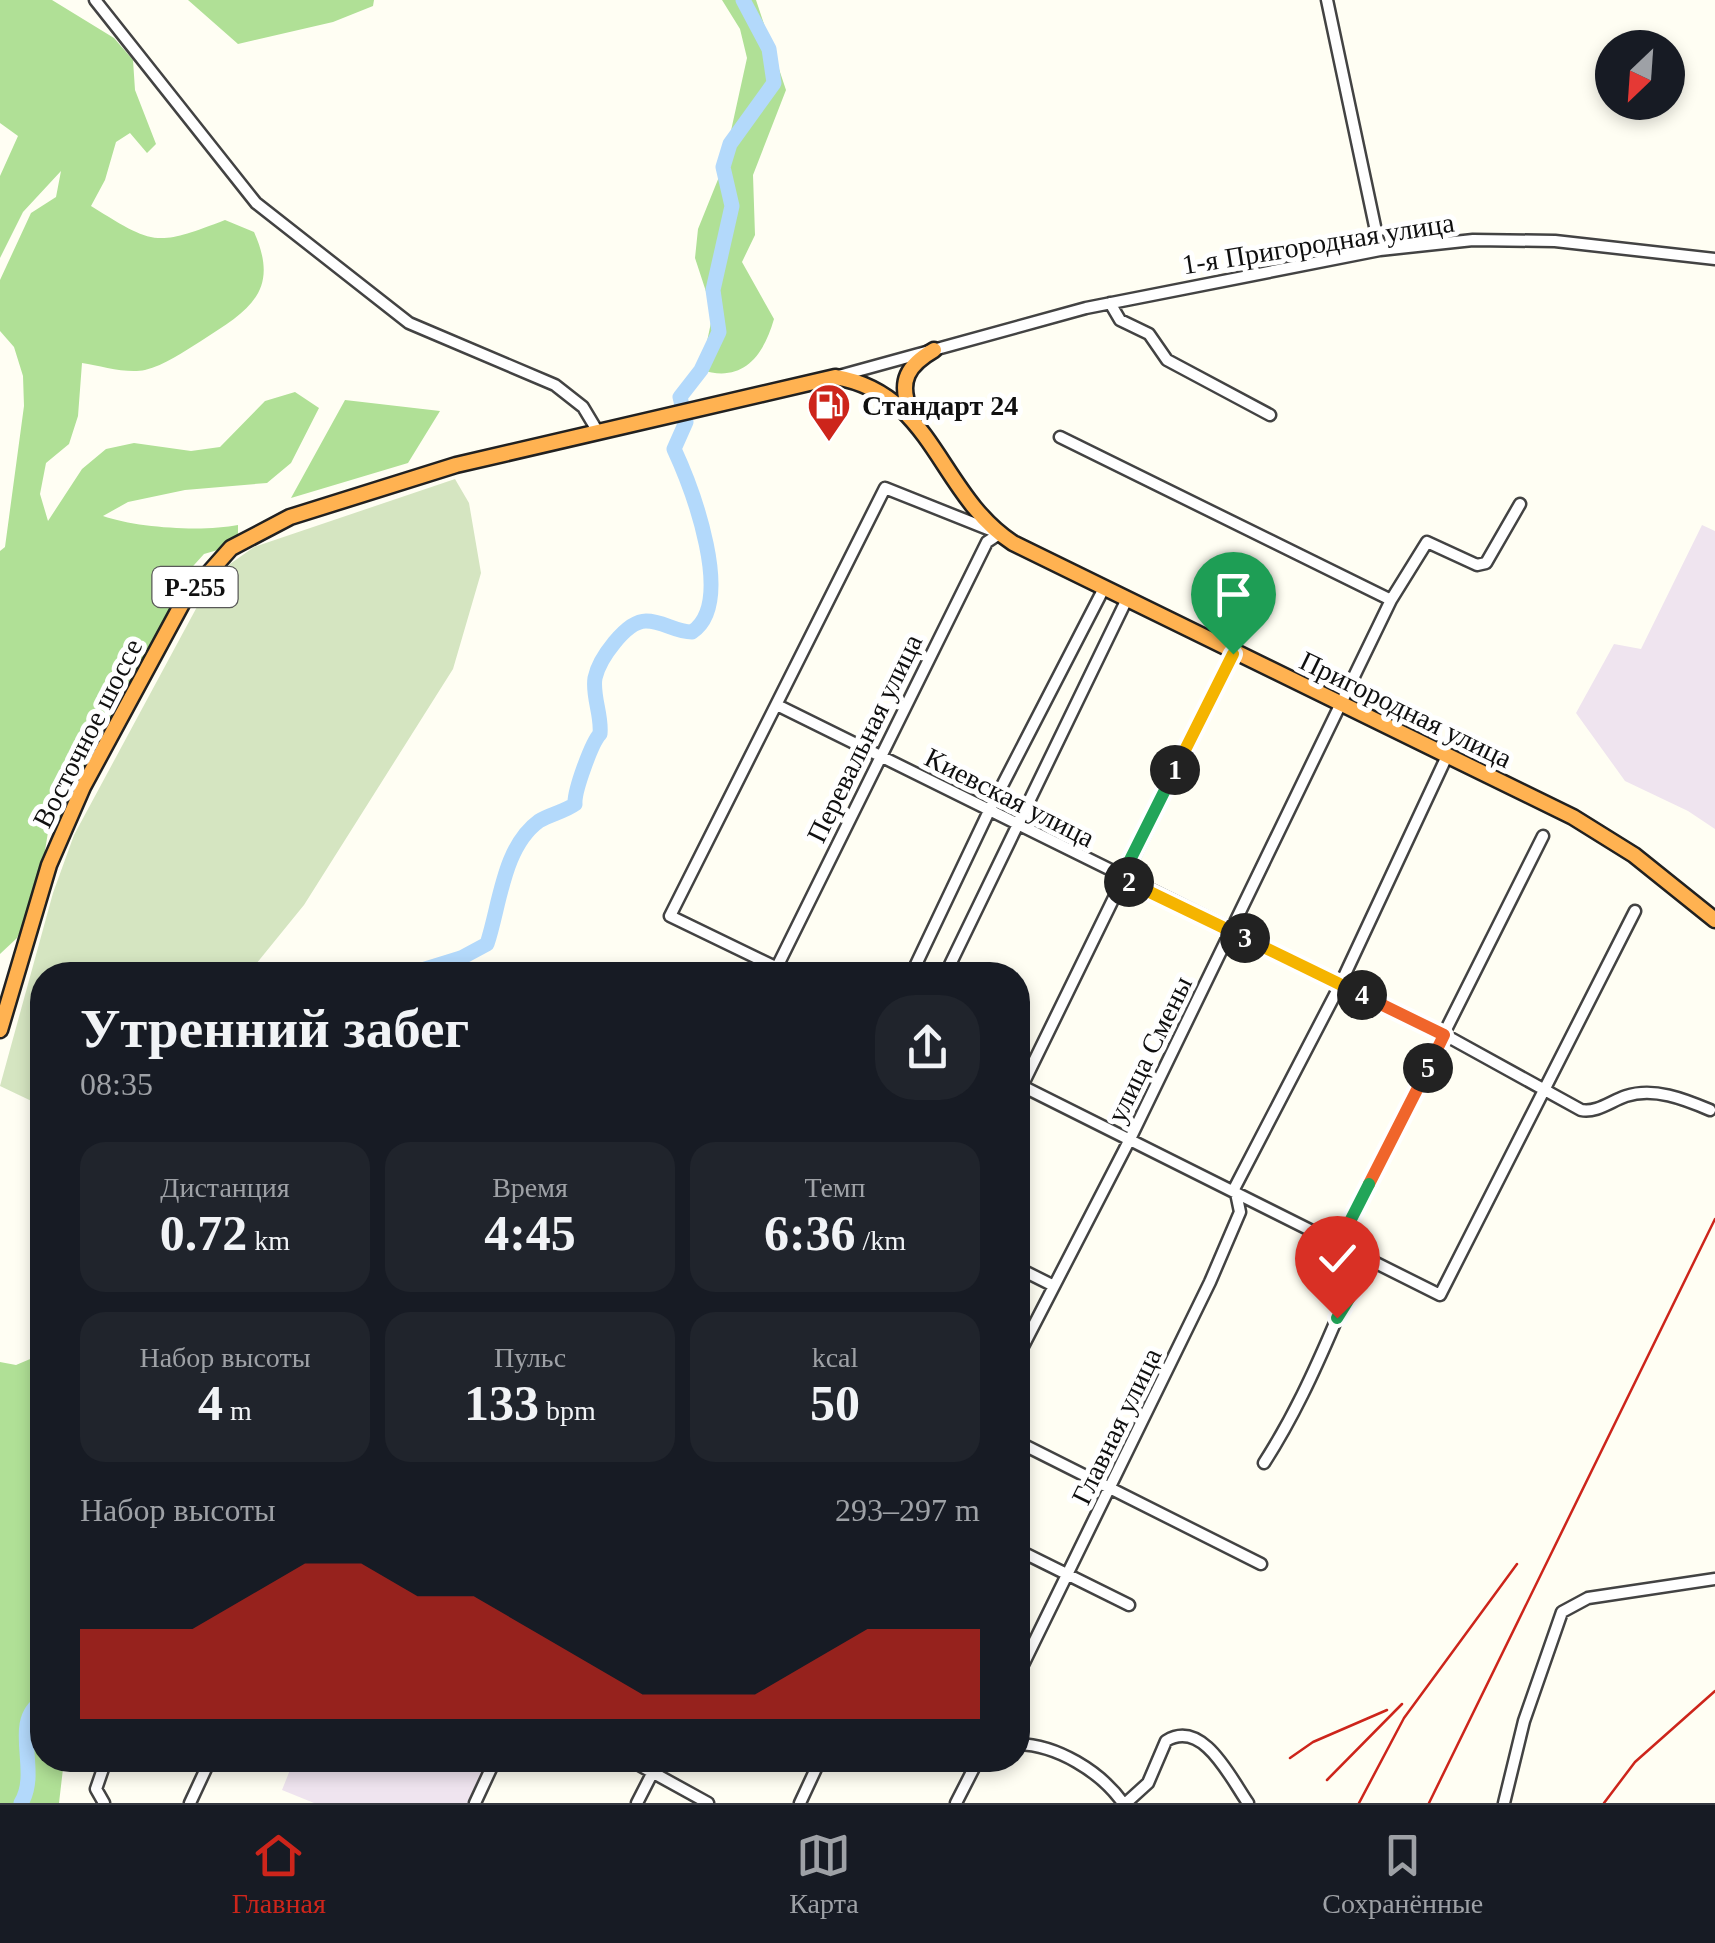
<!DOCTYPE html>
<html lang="ru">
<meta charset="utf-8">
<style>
body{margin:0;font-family:Georgia,serif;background:#20242c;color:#f1f3f6;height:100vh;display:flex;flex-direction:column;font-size:38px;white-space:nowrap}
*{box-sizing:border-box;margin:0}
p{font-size:32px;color:#9ea1a6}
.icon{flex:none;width:55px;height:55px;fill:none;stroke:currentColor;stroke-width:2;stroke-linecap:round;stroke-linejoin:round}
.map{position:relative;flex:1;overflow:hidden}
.details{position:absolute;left:30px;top:962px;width:1000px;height:810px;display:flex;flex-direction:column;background:#171b24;border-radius:40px;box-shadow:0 5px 15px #0003}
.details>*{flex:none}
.needle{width:65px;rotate:205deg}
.fabs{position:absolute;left:1595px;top:30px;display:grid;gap:20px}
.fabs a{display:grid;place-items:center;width:90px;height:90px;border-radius:50%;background:#171b24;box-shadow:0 5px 15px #0003;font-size:50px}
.pin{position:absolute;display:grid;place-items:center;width:85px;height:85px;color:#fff;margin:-102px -42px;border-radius:50% 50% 50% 0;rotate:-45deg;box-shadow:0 0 10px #0007}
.pin .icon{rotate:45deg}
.km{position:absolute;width:50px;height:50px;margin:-25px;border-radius:50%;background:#222;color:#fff;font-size:28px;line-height:50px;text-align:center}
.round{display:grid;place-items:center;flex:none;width:105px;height:105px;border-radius:40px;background:#20242c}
.summary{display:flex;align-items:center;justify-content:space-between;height:170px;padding:0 50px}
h1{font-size:55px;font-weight:700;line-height:75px}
.stats{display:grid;grid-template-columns:repeat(3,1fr);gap:15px;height:170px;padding:10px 50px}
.stats div{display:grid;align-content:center;border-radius:25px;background:#20242c;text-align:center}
.stats b{font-size:50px;font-weight:700}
.stats small{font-size:28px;font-weight:400}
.stats p{font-size:28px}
.chart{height:280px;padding:20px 50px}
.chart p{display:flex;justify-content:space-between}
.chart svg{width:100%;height:180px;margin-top:10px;fill:#cd251b;opacity:.7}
.menu{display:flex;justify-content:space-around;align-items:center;height:140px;border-top:2px solid #363941;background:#171b24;font-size:28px;color:#9ea1a6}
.menu a{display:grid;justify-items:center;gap:5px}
.menu .selected{color:#cd251b}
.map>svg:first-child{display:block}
.industrial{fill:#efe4ef}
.forest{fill:#b0e096}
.cemetery{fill:#d5e5c1}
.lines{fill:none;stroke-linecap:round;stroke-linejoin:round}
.river{stroke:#b3d9fb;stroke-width:15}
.minor-casing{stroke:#434343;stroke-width:15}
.highway-casing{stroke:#212121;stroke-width:19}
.minor{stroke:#fff;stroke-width:10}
.highway{stroke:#ffb251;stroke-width:14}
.rail{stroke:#cd251b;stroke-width:2.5}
.split-1-casing{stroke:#fff;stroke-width:20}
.split-2-casing{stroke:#fff;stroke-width:20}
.split-3-casing{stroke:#fff;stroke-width:20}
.split-4-casing{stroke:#fff;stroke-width:20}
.split-5-casing{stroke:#fff;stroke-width:20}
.split-6-casing{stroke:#fff;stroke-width:20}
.split-7-casing{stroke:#fff;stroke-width:20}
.split-8-casing{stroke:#fff;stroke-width:20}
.split-1{stroke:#f5b400;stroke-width:12}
.split-2{stroke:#22a559;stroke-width:12}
.split-3{stroke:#f5b400;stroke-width:12}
.split-4{stroke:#f5b400;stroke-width:12}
.split-5{stroke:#f0652b;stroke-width:12}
.split-6{stroke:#f0652b;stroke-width:12}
.split-7{stroke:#22a559;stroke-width:12}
.split-8{stroke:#22a559;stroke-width:12}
.labels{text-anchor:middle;stroke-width:10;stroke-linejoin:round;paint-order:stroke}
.shield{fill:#fff;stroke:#585858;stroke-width:2.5}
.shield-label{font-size:25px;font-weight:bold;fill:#101010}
.street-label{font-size:28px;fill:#101010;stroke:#fff}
.poi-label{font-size:28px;font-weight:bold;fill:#101010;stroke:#fff;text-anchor:start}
</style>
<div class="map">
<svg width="1715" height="1803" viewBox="0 0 1715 1803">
<rect width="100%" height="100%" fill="#fffef3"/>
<path class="industrial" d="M 1702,525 L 1715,531 L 1715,829 L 1688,811 L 1625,781 L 1576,713 L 1614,644 L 1641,649 Z
M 294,1760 L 488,1760 L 470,1803 L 314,1803 L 282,1790 Z"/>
<path class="forest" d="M 0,0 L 52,0 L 114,38 L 133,60 L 135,90 L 156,144 L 147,153 L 130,133 L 116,142 L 105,180 L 91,206 C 154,245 155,247 225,220 L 254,232 C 281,292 248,311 201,341 C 183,352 165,365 145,370 C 127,374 101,366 82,363 L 78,416 L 69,444 L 46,463 L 40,494 L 48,521 L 82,469 L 106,449 L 134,443 L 191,451 L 220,447 L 265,401 L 295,392 L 319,408 L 291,463 L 267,483 L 185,490 L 128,502 L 103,516 C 137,528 203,532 238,525 L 238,544 L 204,554 L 185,575 L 180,610 L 144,658 L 121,711 L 96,745 L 88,793 L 65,830 L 48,832 L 45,851 L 54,858 L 17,938 L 0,954 L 0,551 L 5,547 L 24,406 L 23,376 L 14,347 L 0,331 L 0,280 L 31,213 L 56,197 L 61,171 L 23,212 L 0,258 L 0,176 L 18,136 L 0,123 Z
M 188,0 L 374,0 L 373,6 L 333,22 L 238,44 Z
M 722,0 L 756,0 L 786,90 L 753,175 L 755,235 L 742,262 L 774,319 C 763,357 743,383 701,370 L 713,313 L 695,258 L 698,229 L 723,167 L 747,58 L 740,29 Z
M 345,400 L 440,411 L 408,463 L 291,498 Z
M 42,1354 L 42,1760 L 64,1760 L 59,1803 L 0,1803 L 0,1362 L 16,1365 Z"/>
<path class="cemetery" d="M 455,479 L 469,503 L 481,573 L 453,669 L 304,905 L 247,975 L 42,975 L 42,1106 L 0,1086 L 53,893 L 74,835 L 198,605 L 230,564 L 254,547 Z"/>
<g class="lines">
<path class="river" d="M 406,975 L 461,958 L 487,944 C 500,905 503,847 539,821 C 550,814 564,812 575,804 C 574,791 592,742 600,734 C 602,715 592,696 595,678 C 599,659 626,621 646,621 C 663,621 675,632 692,632 C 736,603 692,488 674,449 L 686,422 L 680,397 L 701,370 L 719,332 L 713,290 L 732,206 L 723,167 L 730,144 L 774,83 L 769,49 L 743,0
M 21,1803 C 41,1771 9,1722 42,1702"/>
<g class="minor-casing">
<path id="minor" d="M 95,0 L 256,203 L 409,323 L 555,385 L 583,407 L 598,432
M 1327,0 L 1380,250
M 1110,303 L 1120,320 L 1149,334 L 1167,360 L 1270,415
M 835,377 L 1086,308 L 1380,250 L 1473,240 L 1555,241 L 1715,259
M 1391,600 L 1427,542 L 1477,565 L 1486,563 L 1520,504
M 777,705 L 1445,1035 L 1581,1110 C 1597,1113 1611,1101 1626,1096 C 1654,1087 1684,1099 1710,1110
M 777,967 L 987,542 L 999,534
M 792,975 L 670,916 L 885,488 L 998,533
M 911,975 L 989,811 L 1103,590
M 945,975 L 1126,601
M 1018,1084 L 1440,1295 L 1635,911
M 1022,1086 L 1233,654
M 1233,1191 L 1340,985 L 1447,756
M 1340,1241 L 1543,836
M 1018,1268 L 1052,1285
M 1018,1356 L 1130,1139 L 1391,600 L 1060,437
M 1018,1442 L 1261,1564
M 1264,1463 C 1293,1418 1314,1372 1335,1323 C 1348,1292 1360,1287 1358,1250
M 1018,1550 L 1129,1605
M 1018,1675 L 1210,1282 L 1240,1212 L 1236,1193
M 1018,1744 C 1057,1745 1100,1771 1123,1803
M 630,1760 L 708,1803
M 104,1803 L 96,1789 L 106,1760
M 190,1803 L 210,1760
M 475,1803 L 495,1760
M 637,1803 L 659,1760
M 800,1803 L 820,1760
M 956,1803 L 978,1760
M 1126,1803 L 1148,1783 L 1166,1741 C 1203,1718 1231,1779 1248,1803
M 1504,1803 L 1524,1721 L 1562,1612 L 1588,1598 L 1715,1579"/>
</g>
<g class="highway-casing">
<path id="highway" d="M 910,410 C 898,381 908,365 934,350
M 0,1030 L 49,865 L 83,787 L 183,602 L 231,548 L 290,517 L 456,465 L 835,377 C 934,393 938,494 1013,543 L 1573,817 L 1634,855 L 1715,920"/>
</g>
<use href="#minor" class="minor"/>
<use href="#highway" class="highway"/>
<path class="rail" d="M 1290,1758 L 1313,1742 L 1387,1710
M 1327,1780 L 1402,1704
M 1359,1803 L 1404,1718 L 1517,1564
M 1429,1803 L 1715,1219
M 1604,1803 L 1635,1762 L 1715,1691"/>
</g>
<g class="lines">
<g class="split-1-casing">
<path id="split-1" d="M 1175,770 L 1233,654"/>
</g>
<g class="split-2-casing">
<path id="split-2" d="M 1129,882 L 1121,878 L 1175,770"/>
</g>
<g class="split-3-casing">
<path id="split-3" d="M 1129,882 L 1245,938"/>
</g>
<g class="split-4-casing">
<path id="split-4" d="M 1245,938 L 1362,995"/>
</g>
<g class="split-5-casing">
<path id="split-5" d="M 1362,995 L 1444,1035 L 1428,1068"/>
</g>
<g class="split-6-casing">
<path id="split-6" d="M 1369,1184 L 1428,1068"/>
</g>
<g class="split-7-casing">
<path id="split-7" d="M 1352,1294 L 1358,1276 L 1358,1250 L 1340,1241 L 1369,1184"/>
</g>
<g class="split-8-casing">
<path id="split-8" d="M 1337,1318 L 1352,1294"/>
</g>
<use href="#split-1" class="split-1"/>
<use href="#split-2" class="split-2"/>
<use href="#split-3" class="split-3"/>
<use href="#split-4" class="split-4"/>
<use href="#split-5" class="split-5"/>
<use href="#split-6" class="split-6"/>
<use href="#split-7" class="split-7"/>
<use href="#split-8" class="split-8"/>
</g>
<defs>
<g id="fuel-pin" transform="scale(2.25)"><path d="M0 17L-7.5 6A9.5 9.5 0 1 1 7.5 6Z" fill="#cd251b" stroke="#fff"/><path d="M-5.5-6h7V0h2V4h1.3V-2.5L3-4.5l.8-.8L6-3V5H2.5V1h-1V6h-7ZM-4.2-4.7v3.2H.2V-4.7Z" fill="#fff"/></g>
</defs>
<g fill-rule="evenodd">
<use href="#fuel-pin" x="829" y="405"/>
</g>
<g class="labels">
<rect class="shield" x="152.5" y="567" width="85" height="40" rx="8"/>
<g class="shield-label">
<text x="195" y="596">Р-255</text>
</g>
<g class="street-label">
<text transform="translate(1318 243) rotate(-9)" y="10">1-я Пригородная улица</text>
<text transform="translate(1406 709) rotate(26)" y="10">Пригородная улица</text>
<text transform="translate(87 733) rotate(-63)" y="10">Восточное шоссе</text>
<text transform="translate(864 738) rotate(-64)" y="10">Перевальная улица</text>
<text transform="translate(1010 797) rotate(27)" y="10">Киевская улица</text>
<text transform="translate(1149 1049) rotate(-64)" y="10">улица Смены</text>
<text transform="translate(1116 1426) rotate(-64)" y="10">Главная улица</text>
</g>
<g class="poi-label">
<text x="862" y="415">Стандарт 24</text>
</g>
</g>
</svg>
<div class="fabs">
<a><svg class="needle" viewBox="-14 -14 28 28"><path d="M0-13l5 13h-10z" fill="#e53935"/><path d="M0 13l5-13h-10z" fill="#9ea1a6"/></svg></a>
</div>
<div class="pin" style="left:1233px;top:654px;background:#1e9e55"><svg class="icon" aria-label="arrive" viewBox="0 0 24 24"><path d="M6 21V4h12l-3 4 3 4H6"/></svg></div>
<div class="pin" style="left:1337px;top:1318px;background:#d93025"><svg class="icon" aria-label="check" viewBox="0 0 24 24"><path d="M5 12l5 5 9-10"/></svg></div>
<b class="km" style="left:1175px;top:770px">1</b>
<b class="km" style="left:1129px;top:882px">2</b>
<b class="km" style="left:1245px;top:938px">3</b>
<b class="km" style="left:1362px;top:995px">4</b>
<b class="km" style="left:1428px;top:1068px">5</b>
<section class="details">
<div class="summary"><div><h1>Утренний забег</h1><p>08:35</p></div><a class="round"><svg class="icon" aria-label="share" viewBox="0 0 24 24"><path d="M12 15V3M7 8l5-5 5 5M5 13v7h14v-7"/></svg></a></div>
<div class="stats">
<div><p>Дистанция</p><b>0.72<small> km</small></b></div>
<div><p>Время</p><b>4:45</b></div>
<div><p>Темп</p><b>6:36<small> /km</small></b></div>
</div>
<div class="stats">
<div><p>Набор высоты</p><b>4<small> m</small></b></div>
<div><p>Пульс</p><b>133<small> bpm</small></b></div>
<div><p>kcal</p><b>50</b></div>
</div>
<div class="chart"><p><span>Набор высоты</span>293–297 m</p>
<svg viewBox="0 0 160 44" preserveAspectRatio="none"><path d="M0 44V22L10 22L20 22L30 14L40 6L50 6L60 14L70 14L80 22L90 30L100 38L110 38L120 38L130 30L140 22L150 22L160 22V44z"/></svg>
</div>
</section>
</div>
<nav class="menu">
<a class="selected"><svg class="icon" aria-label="home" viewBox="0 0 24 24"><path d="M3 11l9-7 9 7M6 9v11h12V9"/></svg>Главная</a>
<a><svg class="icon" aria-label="map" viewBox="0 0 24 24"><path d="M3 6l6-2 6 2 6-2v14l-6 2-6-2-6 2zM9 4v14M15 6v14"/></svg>Карта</a>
<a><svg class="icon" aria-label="saved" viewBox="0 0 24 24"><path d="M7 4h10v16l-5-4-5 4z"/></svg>Сохранённые</a>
</nav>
